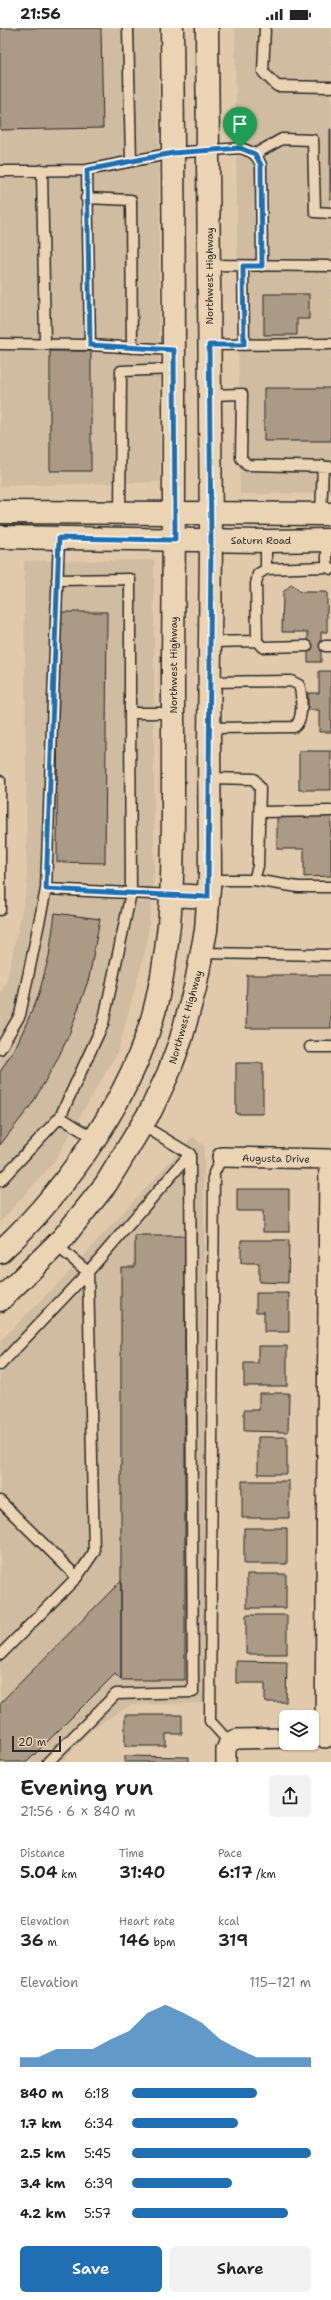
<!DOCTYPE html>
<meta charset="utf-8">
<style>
body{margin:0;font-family:"Shantell Sans",sans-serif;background:#f2f2f2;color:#222;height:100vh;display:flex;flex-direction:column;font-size:15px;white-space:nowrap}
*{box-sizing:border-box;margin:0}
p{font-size:13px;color:#767676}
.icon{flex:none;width:22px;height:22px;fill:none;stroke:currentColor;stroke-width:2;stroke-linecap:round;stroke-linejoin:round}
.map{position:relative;height:1734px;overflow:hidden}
.sheet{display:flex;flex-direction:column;background:#fff;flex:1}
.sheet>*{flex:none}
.fabs{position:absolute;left:279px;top:1682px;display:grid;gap:8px}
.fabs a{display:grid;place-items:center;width:40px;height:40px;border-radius:6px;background:#fff;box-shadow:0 1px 3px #0004;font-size:20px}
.scale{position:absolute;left:12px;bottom:10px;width:49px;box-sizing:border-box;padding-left:4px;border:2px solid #2b2b2b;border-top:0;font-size:11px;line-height:14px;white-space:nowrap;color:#2b2b2b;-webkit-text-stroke:3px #ebd4b3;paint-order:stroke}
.pin{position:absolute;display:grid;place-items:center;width:34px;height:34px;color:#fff;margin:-41px -17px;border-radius:50% 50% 50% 0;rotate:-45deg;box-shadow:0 0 4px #0007}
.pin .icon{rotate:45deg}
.round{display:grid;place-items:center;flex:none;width:42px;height:42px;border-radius:6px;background:#f2f2f2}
.overview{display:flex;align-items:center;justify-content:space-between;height:68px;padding:0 20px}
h1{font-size:22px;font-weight:600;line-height:30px}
.metrics{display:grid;grid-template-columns:repeat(3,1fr);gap:6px;height:68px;padding:4px 20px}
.metrics div{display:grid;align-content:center}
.metrics b{font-size:17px;font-weight:600}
.metrics small{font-size:11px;font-weight:400}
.metrics p{font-size:11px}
.chart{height:112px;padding:8px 20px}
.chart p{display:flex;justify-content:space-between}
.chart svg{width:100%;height:72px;margin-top:4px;fill:#1f6fb2;opacity:.7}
.primary-button{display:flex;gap:8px;margin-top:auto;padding:8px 20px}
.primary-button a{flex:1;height:46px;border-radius:6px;background:#1f6fb2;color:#fff;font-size:16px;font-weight:600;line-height:46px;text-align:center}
.primary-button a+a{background:#f2f2f2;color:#222}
ul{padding:0 20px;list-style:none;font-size:13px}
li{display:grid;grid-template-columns:64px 48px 1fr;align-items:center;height:30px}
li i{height:10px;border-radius:5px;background:#1f6fb2}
.status{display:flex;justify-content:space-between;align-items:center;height:28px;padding:0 20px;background:#fff;direction:ltr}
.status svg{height:11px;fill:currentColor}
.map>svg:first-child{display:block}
.built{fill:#d0bca0}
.building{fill:#ab9a85;stroke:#2b2b2b}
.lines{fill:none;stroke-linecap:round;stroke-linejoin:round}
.service-casing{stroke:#2b2b2b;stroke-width:13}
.minor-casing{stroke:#2b2b2b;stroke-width:22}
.tertiary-casing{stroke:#2b2b2b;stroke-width:25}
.secondary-casing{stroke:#2b2b2b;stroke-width:25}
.service{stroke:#ebd4b3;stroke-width:10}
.minor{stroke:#ebd4b3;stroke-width:19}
.tertiary{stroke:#ebd4b3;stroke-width:22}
.secondary{stroke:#ebd4b3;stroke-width:22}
.route-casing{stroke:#fff;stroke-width:8}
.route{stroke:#1f6fb2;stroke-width:5}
.labels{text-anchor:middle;stroke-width:4;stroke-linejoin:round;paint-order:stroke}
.street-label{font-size:10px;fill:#2b2b2b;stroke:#ebd4b3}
</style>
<div class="status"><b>21:56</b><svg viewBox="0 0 49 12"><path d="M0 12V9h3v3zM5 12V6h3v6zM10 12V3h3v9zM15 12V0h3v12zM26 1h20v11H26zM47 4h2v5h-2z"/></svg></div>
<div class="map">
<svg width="331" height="1734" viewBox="0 0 331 1734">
<rect width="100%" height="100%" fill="#e0caab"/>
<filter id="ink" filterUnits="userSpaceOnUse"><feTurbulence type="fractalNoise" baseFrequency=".025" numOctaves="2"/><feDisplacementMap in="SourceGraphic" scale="8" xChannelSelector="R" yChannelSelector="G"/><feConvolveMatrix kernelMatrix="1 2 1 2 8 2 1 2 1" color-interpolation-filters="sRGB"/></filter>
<g filter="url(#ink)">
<path class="built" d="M 0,0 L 158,0 L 160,454 L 0,458 Z
M 235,0 L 331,0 L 331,465 L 240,466 Z
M 154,532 L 154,844 L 147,916 L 118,1023 L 54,1134 L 0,1194 L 0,966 L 7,952 L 27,859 L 24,533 Z
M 193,1108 L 204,1118 L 205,1675 L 131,1677 L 93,1700 L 62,1734 L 0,1734 L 0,1313 L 67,1246 Z"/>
<path class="building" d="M 0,0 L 101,0 L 103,100 L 0,102 Z
M 330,101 L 331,101 L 331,171 L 330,171 Z
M 264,266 L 309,266 L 309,291 L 297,291 L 297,307 L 264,307 Z
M 50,323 L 91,323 L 91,443 L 50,443 Z
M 264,360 L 331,360 L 331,413 L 264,413 Z
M 292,556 L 300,564 L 327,564 L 327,604 L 321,604 L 321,634 L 308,634 L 308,604 L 282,604 L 283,564 Z
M 58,584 L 107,584 L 105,835 L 57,834 Z
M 319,643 L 331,643 L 331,704 L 319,704 L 319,682 L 308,682 L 308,665 L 319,665 Z
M 299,723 L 331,723 L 331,762 L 299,762 Z
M 331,788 L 331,848 L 304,849 L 304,821 L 277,821 L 277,789 Z
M 55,885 L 100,891 L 89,950 L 69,1007 L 56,1034 L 32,1076 L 0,1117 L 0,1044 L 18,1014 L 38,969 L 49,928 Z
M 247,947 L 331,947 L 331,1000 L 246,1000 Z
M 236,1035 L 263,1035 L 263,1086 L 236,1086 Z
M 237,1161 L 289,1161 L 289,1204 L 263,1204 L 263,1183 L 237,1183 Z
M 135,1208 L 185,1208 L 185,1652 L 121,1652 L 121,1239 L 135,1239 Z
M 241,1212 L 289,1212 L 288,1255 L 259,1254 L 259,1235 L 241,1235 Z
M 256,1265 L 289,1265 L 289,1304 L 264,1304 L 264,1284 L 256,1284 Z
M 258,1318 L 287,1318 L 287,1358 L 244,1358 L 244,1335 L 258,1335 Z
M 259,1365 L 289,1365 L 288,1404 L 244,1403 L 244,1382 L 259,1382 Z
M 258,1409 L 287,1409 L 287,1446 L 258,1446 Z
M 242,1453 L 289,1453 L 289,1490 L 242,1490 Z
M 244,1500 L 287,1500 L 287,1536 L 244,1536 Z
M 247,1546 L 286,1546 L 286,1580 L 247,1580 Z
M 121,1553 L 121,1652 L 115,1646 L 27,1734 L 0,1734 L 0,1675 Z
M 246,1587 L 287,1587 L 287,1626 L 246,1626 Z
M 236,1633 L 287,1634 L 286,1674 L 265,1674 L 265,1655 L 236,1655 Z
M 125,1687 L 182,1687 L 182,1706 L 166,1706 L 166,1718 L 125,1718 Z
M 125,1728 L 189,1729 L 189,1734 L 125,1734 Z"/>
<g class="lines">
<g class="service-casing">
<path id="service" d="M 128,0 L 131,132
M 265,0 L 263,44 L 277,58 L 331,59
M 255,126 L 282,111 L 313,112 L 315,184 L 331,185
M 42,142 L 45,316
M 87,142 L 90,317
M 0,143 L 87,142 L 173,125 L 240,120 C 251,123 257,126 261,137 L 262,238
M 86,170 L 131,172 L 132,320
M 209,237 L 331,238
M 243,238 L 244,317
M 0,316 L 90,317 L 173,322
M 209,317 L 331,316
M 210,367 L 242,366 L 241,430 L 247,437 L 331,439
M 120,486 L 121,343 L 174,341
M 321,486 L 323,438
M 327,512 L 327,539
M 266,513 L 266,541
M 57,552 L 130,551 L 130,685 L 173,685
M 210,614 L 257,613
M 307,618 L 262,619 L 257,613 L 256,556 L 258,546 L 266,541 L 327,539 L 331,541
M 325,618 L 331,618
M 209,700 L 294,699 C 304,693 302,666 299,657 L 291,653 L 209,654
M 209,750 L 254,751 L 260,760 L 258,838 L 254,852 L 209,852
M 0,753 L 0,882
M 260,784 L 331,783
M 254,852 L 298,859 L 331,859
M 46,861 L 59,510
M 202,925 L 331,927
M 310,1019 L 331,1019
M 0,1021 L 20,987 L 46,861 L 173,867
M 60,1089 L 95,1111
M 142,1097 L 190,1126
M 222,1129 L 214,1145 L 210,1693 L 229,1714
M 0,1153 L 60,1089 L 103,996 L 131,865 L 130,685
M 56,1217 L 88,1244 L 94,1524 L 77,1549
M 0,1337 L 88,1244 L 190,1126 L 193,1664 L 116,1666 L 48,1734
M 0,1473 L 77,1549 L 0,1627"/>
</g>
<g class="minor-casing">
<path id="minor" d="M 222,1129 L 331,1131
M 325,1710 L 329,1131
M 226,1734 L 226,1722 L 229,1714 L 237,1711 L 286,1710"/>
</g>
<g class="tertiary-casing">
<path id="tertiary" d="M 0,484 L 331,486
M 0,509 L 269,513 L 331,512"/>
</g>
<g class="secondary-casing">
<path id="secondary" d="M 173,867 L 208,869
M 0,1224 C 67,1162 137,1062 157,972 C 173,904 173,837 173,768 C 173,723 173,679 173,634 C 175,423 174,211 172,0
M 0,1272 L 62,1211 L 106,1156 L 151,1082 L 168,1046 L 181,1011 L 195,960 L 206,902 L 210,846 L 209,715 L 211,512 L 207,0"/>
</g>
<use href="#service" class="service"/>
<use href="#minor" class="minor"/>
<use href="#tertiary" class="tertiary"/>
<use href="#secondary" class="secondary"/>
</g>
</g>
<g class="lines" filter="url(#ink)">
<g class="route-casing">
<path id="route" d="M 240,120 L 255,126 L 261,137 L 262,238 L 243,238 L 244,317 L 209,317 L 211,512 L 208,869 L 46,861 L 59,510 L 175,512 L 174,322 L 90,317 L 87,142 L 173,125 Z"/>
</g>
<use href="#route" class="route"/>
</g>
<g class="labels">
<g class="street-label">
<text transform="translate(209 248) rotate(-90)" y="4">Northwest Highway</text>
<text x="261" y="516">Saturn Road</text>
<text transform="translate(173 637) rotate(-90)" y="4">Northwest Highway</text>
<text transform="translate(185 989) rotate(-74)" y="4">Northwest Highway</text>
<text transform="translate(276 1130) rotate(1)" y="4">Augusta Drive</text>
</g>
</g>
</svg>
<div class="fabs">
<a><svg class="icon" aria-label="layers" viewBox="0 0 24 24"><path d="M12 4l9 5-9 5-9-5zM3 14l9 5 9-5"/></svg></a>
</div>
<div class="scale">20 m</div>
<div class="pin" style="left:240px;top:120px;background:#1e9e55"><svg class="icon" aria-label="arrive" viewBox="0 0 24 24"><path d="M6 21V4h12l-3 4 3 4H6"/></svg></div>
</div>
<section class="sheet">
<div class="overview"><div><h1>Evening run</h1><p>21:56 · 6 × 840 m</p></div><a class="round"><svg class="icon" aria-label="share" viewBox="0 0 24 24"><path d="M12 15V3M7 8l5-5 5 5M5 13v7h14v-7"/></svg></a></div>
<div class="metrics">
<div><p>Distance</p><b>5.04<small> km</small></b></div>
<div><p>Time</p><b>31:40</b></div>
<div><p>Pace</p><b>6:17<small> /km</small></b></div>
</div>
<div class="metrics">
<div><p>Elevation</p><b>36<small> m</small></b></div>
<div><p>Heart rate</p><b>146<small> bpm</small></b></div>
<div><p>kcal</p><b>319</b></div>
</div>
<div class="chart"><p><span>Elevation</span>115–121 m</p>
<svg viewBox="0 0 160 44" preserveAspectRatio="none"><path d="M0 44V38L10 38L20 33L30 33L40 33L50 27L60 22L70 11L80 6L90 11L100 17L110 27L120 33L130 38L140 38L150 38L160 38V44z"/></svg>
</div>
<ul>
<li><b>840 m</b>6:18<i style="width:70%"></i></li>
<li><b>1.7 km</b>6:34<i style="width:59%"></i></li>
<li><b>2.5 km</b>5:45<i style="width:100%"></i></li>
<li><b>3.4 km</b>6:39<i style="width:56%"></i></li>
<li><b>4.2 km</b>5:57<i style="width:87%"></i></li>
</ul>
<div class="primary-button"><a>Save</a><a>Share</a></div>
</section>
